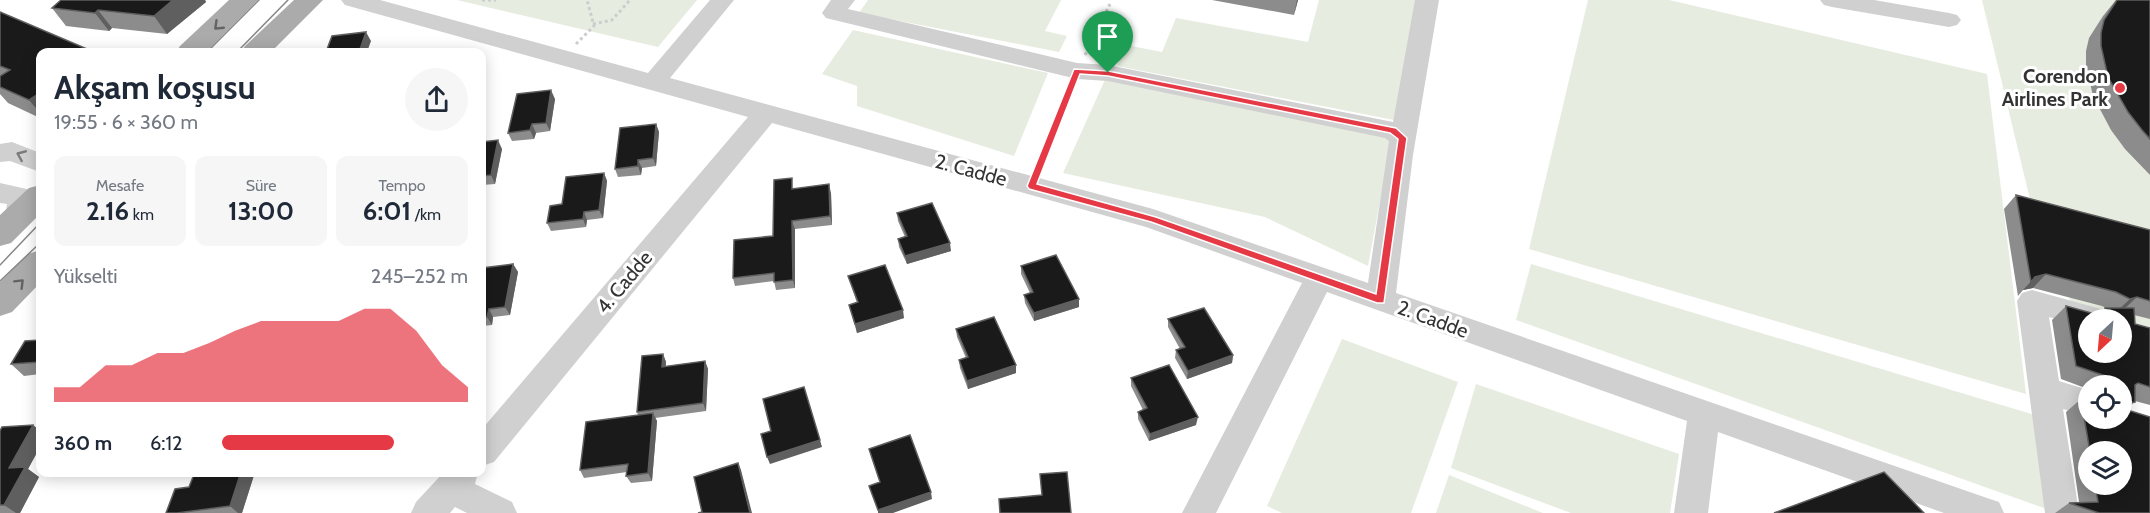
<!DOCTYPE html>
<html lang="tr">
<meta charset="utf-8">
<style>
body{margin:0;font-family:Cabin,sans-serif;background:#f6f6f7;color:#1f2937;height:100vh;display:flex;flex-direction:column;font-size:22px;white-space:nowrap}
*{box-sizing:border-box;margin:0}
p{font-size:20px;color:#747a83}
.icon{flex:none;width:33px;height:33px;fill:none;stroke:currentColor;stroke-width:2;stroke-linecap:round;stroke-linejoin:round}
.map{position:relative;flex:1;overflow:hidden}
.sheet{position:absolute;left:36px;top:48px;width:450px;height:429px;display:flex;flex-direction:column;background:#fff;border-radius:12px;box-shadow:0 3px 15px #0003}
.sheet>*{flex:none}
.needle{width:39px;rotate:206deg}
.tools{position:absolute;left:2078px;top:309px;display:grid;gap:12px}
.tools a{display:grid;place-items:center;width:54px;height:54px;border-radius:50%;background:#fff;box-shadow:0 3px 15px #0003;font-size:30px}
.pin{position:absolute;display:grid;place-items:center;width:51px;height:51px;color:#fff;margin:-62px -26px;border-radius:50% 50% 50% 0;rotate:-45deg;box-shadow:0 0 6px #0007}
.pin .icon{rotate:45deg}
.round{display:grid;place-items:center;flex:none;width:63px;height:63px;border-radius:32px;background:#f6f6f7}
.overview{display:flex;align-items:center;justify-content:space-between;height:102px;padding:0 18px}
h1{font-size:33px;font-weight:700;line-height:45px}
.stats{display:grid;grid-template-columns:repeat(3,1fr);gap:9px;height:102px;padding:6px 18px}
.stats div{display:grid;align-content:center;border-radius:12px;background:#f6f6f7;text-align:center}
.stats b{font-size:26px;font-weight:700}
.stats small{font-size:16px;font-weight:400}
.stats p{font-size:16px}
.chart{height:168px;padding:12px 18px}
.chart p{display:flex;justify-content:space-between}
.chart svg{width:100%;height:108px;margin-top:6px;fill:#e63946;opacity:.7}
ul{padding:0 18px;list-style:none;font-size:20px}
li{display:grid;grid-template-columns:96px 72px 1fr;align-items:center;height:45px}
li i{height:15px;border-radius:8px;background:#e63946}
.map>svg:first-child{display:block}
.green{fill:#e6ecdf}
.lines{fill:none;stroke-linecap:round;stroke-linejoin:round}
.path{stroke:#cdcdcd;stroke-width:3;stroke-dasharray:3 3;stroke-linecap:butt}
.minor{fill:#d0d0d0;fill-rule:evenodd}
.major{fill:#ababab;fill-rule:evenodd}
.tram{stroke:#888;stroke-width:1.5}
.wall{fill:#8c8c8c;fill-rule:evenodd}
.shaded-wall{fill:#5f5f5f}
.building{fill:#1a1a1a;stroke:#5f5f5f;stroke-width:1.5;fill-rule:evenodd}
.oneway{stroke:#636363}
.oneway2{stroke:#7a7a7a}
.route{fill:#e63946;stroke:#fff;stroke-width:1.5;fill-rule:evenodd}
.poi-dot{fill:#e63946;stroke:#fff;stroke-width:2}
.labels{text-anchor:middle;stroke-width:6;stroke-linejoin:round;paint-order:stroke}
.poi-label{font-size:20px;font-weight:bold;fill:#333;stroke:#fff;text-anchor:end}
.street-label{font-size:20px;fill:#333;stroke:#fff}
</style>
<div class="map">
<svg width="2150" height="513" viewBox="0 0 2150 513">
<rect width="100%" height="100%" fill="#fff"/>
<path class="green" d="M 457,0 L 697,0 L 658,47 Z
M 868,0 L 1061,0 L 1045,31 L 1067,36 L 1059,52 L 859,13 Z
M 1319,0 L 1421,0 L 1399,121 L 1117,66 L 1126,45 L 1162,52 L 1176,18 L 1308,42 Z
M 1588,0 L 1669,0 L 1987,74 L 2026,394 L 1529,249 Z
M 1982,0 L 2150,0 L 2150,327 L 2071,307 L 2057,224 L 2034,216 Z
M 853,30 L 1048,73 L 1014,156 L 857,106 L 857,86 L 822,74 Z
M 1108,73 L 1393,131 L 1368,266 L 1265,217 L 1063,173 Z
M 1531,264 L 2038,416 L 2052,511 L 1516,320 Z
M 1342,339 L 1458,382 L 1411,513 L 1282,513 L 1267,506 Z
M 1476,384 L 1679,454 L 1670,513 L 1571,513 L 1451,468 Z
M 1449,475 L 1543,513 L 1436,513 Z"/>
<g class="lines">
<path class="path" d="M 482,0 L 496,0
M 593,24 L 612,20 L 630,0
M 576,44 L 594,26 L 587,0
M 1085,55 L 1110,4
M 1039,169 L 1071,86"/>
<path class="minor" d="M 341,0 L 380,0 L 648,73 L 710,0 L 734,0 L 670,78 L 1153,209 L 1368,283 L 1389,141 L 1385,138 L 1108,81 L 1077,79 L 826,18 L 822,13 L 831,0 L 855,0 L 848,9 L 1077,63 L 1108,65 L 1393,122 L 1415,0 L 1439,0 L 1413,155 L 1396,293 L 1987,498 L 1999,502 L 2004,513 L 1944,513 L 1718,432 L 1708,513 L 1674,513 L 1687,421 L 1327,292 L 1216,513 L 1182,513 L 1302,283 L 1146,227 L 772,123 L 494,462 L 482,466 L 482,429 L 748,117 L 345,5 Z
M 1820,0 L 1874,0 L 1949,13 L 1957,15 L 1961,20 L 1957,25 L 1949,27 L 1832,7 L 1824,5 Z
M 12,142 L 40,153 L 40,172 L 10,161 L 0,162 L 0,144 Z
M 0,183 L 31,190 C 37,200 35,214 29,224 L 19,227 L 9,224 L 5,217 L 7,204 L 0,203 Z
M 2032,290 L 2112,312 L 2116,320 L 2088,320 L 2088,328 L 2049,317 L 2059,381 L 2088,390 L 2088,416 L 2063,409 L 2079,513 L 2045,513 L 2017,301 L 2022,293 Z
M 444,472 L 478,472 L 475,484 L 512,502 L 517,513 L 467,513 L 455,507 L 450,513 L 411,513 L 416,502 Z"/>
<path class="major" d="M 229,0 L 258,0 L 206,52 L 176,52 L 180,46 Z
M 294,0 L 323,0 L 271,52 L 241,52 L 245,46 Z
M 40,185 L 40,214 L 11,243 L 0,246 L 0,215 L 29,188 Z
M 40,250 L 40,283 L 12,312 L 0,316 L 0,282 L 28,254 Z"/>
<path class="tram" d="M 207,52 L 259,0
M 237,52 L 288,0
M 0,265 L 40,223
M 0,281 L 40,243"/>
</g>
<path class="wall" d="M 61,0 L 205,0 L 206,2 L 167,34 L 112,28 L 109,31 L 66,26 L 52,8 Z
M 1212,0 L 1298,0 L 1294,15 Z
M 2116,0 L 2150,0 L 2150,175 L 2125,149 L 2111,130 L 2093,96 L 2086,65 L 2086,51 L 2089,38 L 2103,16 Z
M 0,12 L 40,52 L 40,118 L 8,103 L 0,94 Z
M 555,99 L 550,131 L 536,133 L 534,139 L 512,141 L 508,133 Z
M 656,124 L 659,132 L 656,166 L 642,168 L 641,175 L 618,177 L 615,169 Z
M 482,142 L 502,149 L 495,184 L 482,185 Z
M 604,173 L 607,181 L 603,218 L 587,220 L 586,227 L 551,231 L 547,223 L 562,204 Z
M 794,187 L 794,188 L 831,193 L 832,225 L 795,229 L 795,288 L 776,290 L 774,281 L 735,286 L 733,278 L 773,236 Z
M 2016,195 L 2150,230 L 2150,319 L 2134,315 L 2135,324 L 2150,328 L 2150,405 L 2135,401 L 2135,402 L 2126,409 L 2150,513 L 2055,513 L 2069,503 L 2079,502 L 2066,412 L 2081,399 L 2121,418 L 2121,386 L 2088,386 L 2088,389 L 2061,379 L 2052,320 L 2066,306 L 2098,315 L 2106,308 L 2102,306 L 2033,288 L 2023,290 L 2018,296 L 2004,209 ZM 2088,452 L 2121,452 L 2121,484 L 2088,484 Z
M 897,213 L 951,251 L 907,264 L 899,247 L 898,239 L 905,237 L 898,221 Z
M 513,264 L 518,272 L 510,315 L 493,317 L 492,325 L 482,326 L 482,268 Z
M 1021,266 L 1079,299 L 1079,307 L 1034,321 L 1025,303 L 1024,295 L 1030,293 L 1021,274 Z
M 848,276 L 904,318 L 857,333 L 849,305 L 857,303 Z
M 1168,319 L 1233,355 L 1232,363 L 1187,379 L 1175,358 L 1176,350 L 1180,349 L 1168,327 Z
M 956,329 L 1016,365 L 1016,373 L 968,389 L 960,368 L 959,360 L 966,358 L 957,337 Z
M 40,340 L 40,374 L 24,376 L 11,364 Z
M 663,354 L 666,362 L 666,366 L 705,361 L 708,369 L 706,411 L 655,418 L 657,421 L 652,481 L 631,483 L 626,476 L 627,472 L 584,478 L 580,470 L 638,415 L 637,412 Z
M 1131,378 L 1196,425 L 1149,441 L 1138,419 L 1138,412 L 1143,410 L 1131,386 Z
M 33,425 L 40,431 L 40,447 L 28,469 L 39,477 L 20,513 L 0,513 L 0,431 Z
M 255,472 L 242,513 L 166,513 L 189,487 Z"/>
<path class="shaded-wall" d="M 173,0 L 205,0 L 206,2 L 167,34 L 154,16 Z
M 1297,0 L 1298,0 L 1294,15 Z
M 98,10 L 112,28 L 109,31 L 95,13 Z
M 366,32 L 371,41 L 367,52 L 359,52 Z
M 551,90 L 555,99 L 550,131 L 546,123 Z
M 40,93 L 40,113 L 29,100 Z
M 532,124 L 536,133 L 534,139 L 530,130 Z
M 656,124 L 659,132 L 656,166 L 653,158 Z
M 498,140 L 502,149 L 495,184 L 491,175 Z
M 638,160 L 642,168 L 641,175 L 638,166 Z
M 604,173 L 607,181 L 603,218 L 599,210 Z
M 829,184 L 831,193 L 832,225 L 830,216 Z
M 584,212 L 587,220 L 586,227 L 583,219 Z
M 792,221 L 795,229 L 795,288 L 793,280 Z
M 950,243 L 951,251 L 907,264 L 905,256 Z
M 513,264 L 518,272 L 510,315 L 505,307 Z
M 2046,274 L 2033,288 L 2023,290 L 2035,277 Z
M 2137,297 L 2122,311 L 2115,313 L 2130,299 Z
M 1079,299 L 1079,307 L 1034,321 L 1034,313 Z
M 489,309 L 493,317 L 492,325 L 487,317 Z
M 903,310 L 904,318 L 857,333 L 855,324 Z
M 663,354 L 666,362 L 665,375 L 662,367 Z
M 1233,355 L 1232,363 L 1187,379 L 1188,371 Z
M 705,361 L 708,369 L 706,411 L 703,403 Z
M 1016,365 L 1016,373 L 968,389 L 967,381 Z
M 653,413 L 657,421 L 652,481 L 648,473 Z
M 1198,417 L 1196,425 L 1149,441 L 1150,434 Z
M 33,425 L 40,431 L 40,447 L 28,469 L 39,477 L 20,513 L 16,513 L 4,505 L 9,468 Z
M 820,440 L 822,447 L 770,464 L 767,457 Z
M 738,463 L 741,470 L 752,513 L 750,513 Z
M 241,472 L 255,472 L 242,513 L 238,513 L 230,506 Z
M 931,492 L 932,499 L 893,513 L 878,513 L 878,510 Z"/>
<path class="building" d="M 61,0 L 173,0 L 154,16 L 98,10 L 95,13 L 52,8 Z
M 2117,0 L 2150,0 L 2150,139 L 2142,130 L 2128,112 L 2108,77 L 2101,46 L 2101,33 L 2104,20 Z
M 0,12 L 94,52 L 40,52 L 40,93 L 29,100 L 0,87 L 0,76 L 10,70 L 0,66 Z
M 366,32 L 359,52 L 326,52 L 332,36 Z
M 551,90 L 546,123 L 532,124 L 530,130 L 508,133 L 517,94 Z
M 656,124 L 653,158 L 638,160 L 638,166 L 615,169 L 620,128 Z
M 498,140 L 491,175 L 482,176 L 482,142 Z
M 604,173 L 599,210 L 584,212 L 583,219 L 547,223 L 550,206 L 562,204 L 566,177 Z
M 792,178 L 792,189 L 829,184 L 830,216 L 792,221 L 793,280 L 774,282 L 774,273 L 733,278 L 734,240 L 773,236 L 774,180 Z
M 2016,195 L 2150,230 L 2150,301 L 2137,297 L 2130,299 L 2116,292 L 2046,274 L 2035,277 L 2031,282 Z
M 932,203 L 950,243 L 905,256 L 898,239 L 907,236 L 897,213 Z
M 1056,255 L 1079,299 L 1034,313 L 1024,295 L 1033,292 L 1021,266 Z
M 513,264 L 505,307 L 489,309 L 487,317 L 482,317 L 482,268 Z
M 885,265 L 903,310 L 855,324 L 849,305 L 858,302 L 848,276 Z
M 2066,306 L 2102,316 L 2105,314 L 2105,308 L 2134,308 L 2135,324 L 2150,328 L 2150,387 L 2138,383 L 2135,385 L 2135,402 L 2123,403 L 2124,409 L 2150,417 L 2150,513 L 2099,513 L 2069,503 L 2098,502 L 2095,484 L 2121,484 L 2121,452 L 2090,452 L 2081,399 L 2088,400 L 2088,418 L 2121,418 L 2121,386 L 2106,386 L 2106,376 L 2076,366 ZM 2088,320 L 2121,320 L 2121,352 L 2088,352 Z
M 1204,308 L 1233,355 L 1188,371 L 1176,350 L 1185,347 L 1168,319 Z
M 994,317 L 1016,365 L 967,381 L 959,360 L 968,357 L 956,329 Z
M 40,340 L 40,362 L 11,364 L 25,341 Z
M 663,354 L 662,367 L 705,361 L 703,403 L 637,412 L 642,356 Z
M 1169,365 L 1198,417 L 1150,434 L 1138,412 L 1147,408 L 1131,378 Z
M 804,387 L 820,440 L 767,457 L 761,434 L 771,431 L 763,399 Z
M 653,413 L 648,473 L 626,476 L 628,464 L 580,470 L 586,422 Z
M 33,425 L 9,468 L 25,467 L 4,505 L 0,505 L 0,431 L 2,427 Z
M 910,435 L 931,492 L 878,510 L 869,486 L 880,482 L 869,449 Z
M 738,463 L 750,513 L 698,513 L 702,512 L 694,477 Z
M 195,472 L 241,472 L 230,506 L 177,513 L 166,513 L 175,489 L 189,487 Z
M 1067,472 L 1071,513 L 1000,513 L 999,499 L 1042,495 L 1040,474 Z
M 1884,472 L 1924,513 L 1774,513 Z"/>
<defs><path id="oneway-chevron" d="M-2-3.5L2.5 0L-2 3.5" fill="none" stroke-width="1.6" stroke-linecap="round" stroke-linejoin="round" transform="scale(1.5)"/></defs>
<g class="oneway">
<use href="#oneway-chevron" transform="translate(218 26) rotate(136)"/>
<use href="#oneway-chevron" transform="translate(20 283) rotate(-45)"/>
</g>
<use class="oneway2" href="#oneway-chevron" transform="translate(21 155) rotate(-157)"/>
<path class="route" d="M 1074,69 L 1108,71 L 1396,128 L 1407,138 L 1384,303 L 1377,303 L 1151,222 L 1029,189 L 1027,186 ZM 1080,74 L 1108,76 L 1390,133 L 1398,139 L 1376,294 L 1156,217 L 1037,184 Z"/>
<circle class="poi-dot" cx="2120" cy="88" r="6"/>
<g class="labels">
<g class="poi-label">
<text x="2108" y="83">Corendon<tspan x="2108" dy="23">Airlines Park</tspan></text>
</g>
<g class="street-label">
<text transform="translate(971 170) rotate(15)" y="7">2. Cadde</text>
<text transform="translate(624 282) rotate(-50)" y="7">4. Cadde</text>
<text transform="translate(1433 319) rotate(20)" y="7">2. Cadde</text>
</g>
</g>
</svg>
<div class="tools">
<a><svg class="needle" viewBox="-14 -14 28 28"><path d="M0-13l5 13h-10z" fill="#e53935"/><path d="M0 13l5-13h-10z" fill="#747a83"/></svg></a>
<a><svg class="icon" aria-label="locate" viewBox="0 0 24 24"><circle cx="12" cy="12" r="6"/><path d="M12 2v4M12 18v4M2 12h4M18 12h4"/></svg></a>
<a><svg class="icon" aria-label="layers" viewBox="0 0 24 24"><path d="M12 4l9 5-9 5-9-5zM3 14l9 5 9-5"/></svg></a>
</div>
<div class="pin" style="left:1108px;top:73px;background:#1e9e55"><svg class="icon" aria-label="arrive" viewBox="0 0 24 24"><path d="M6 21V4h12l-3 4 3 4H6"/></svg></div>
<section class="sheet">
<div class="overview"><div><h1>Akşam koşusu</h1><p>19:55 · 6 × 360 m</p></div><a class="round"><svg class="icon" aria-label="share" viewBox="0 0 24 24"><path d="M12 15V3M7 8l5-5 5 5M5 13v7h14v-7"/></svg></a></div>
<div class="stats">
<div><p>Mesafe</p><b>2.16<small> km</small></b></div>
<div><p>Süre</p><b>13:00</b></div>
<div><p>Tempo</p><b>6:01<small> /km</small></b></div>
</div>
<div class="chart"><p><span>Yükselti</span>245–252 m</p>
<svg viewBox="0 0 160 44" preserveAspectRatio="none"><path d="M0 44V38L10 38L20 29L30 29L40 24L50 24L60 20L70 15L80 11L90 11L100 11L110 11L120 6L130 6L140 15L150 29L160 38V44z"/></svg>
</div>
<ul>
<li><b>360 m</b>6:12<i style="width:70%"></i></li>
</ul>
</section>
</div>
